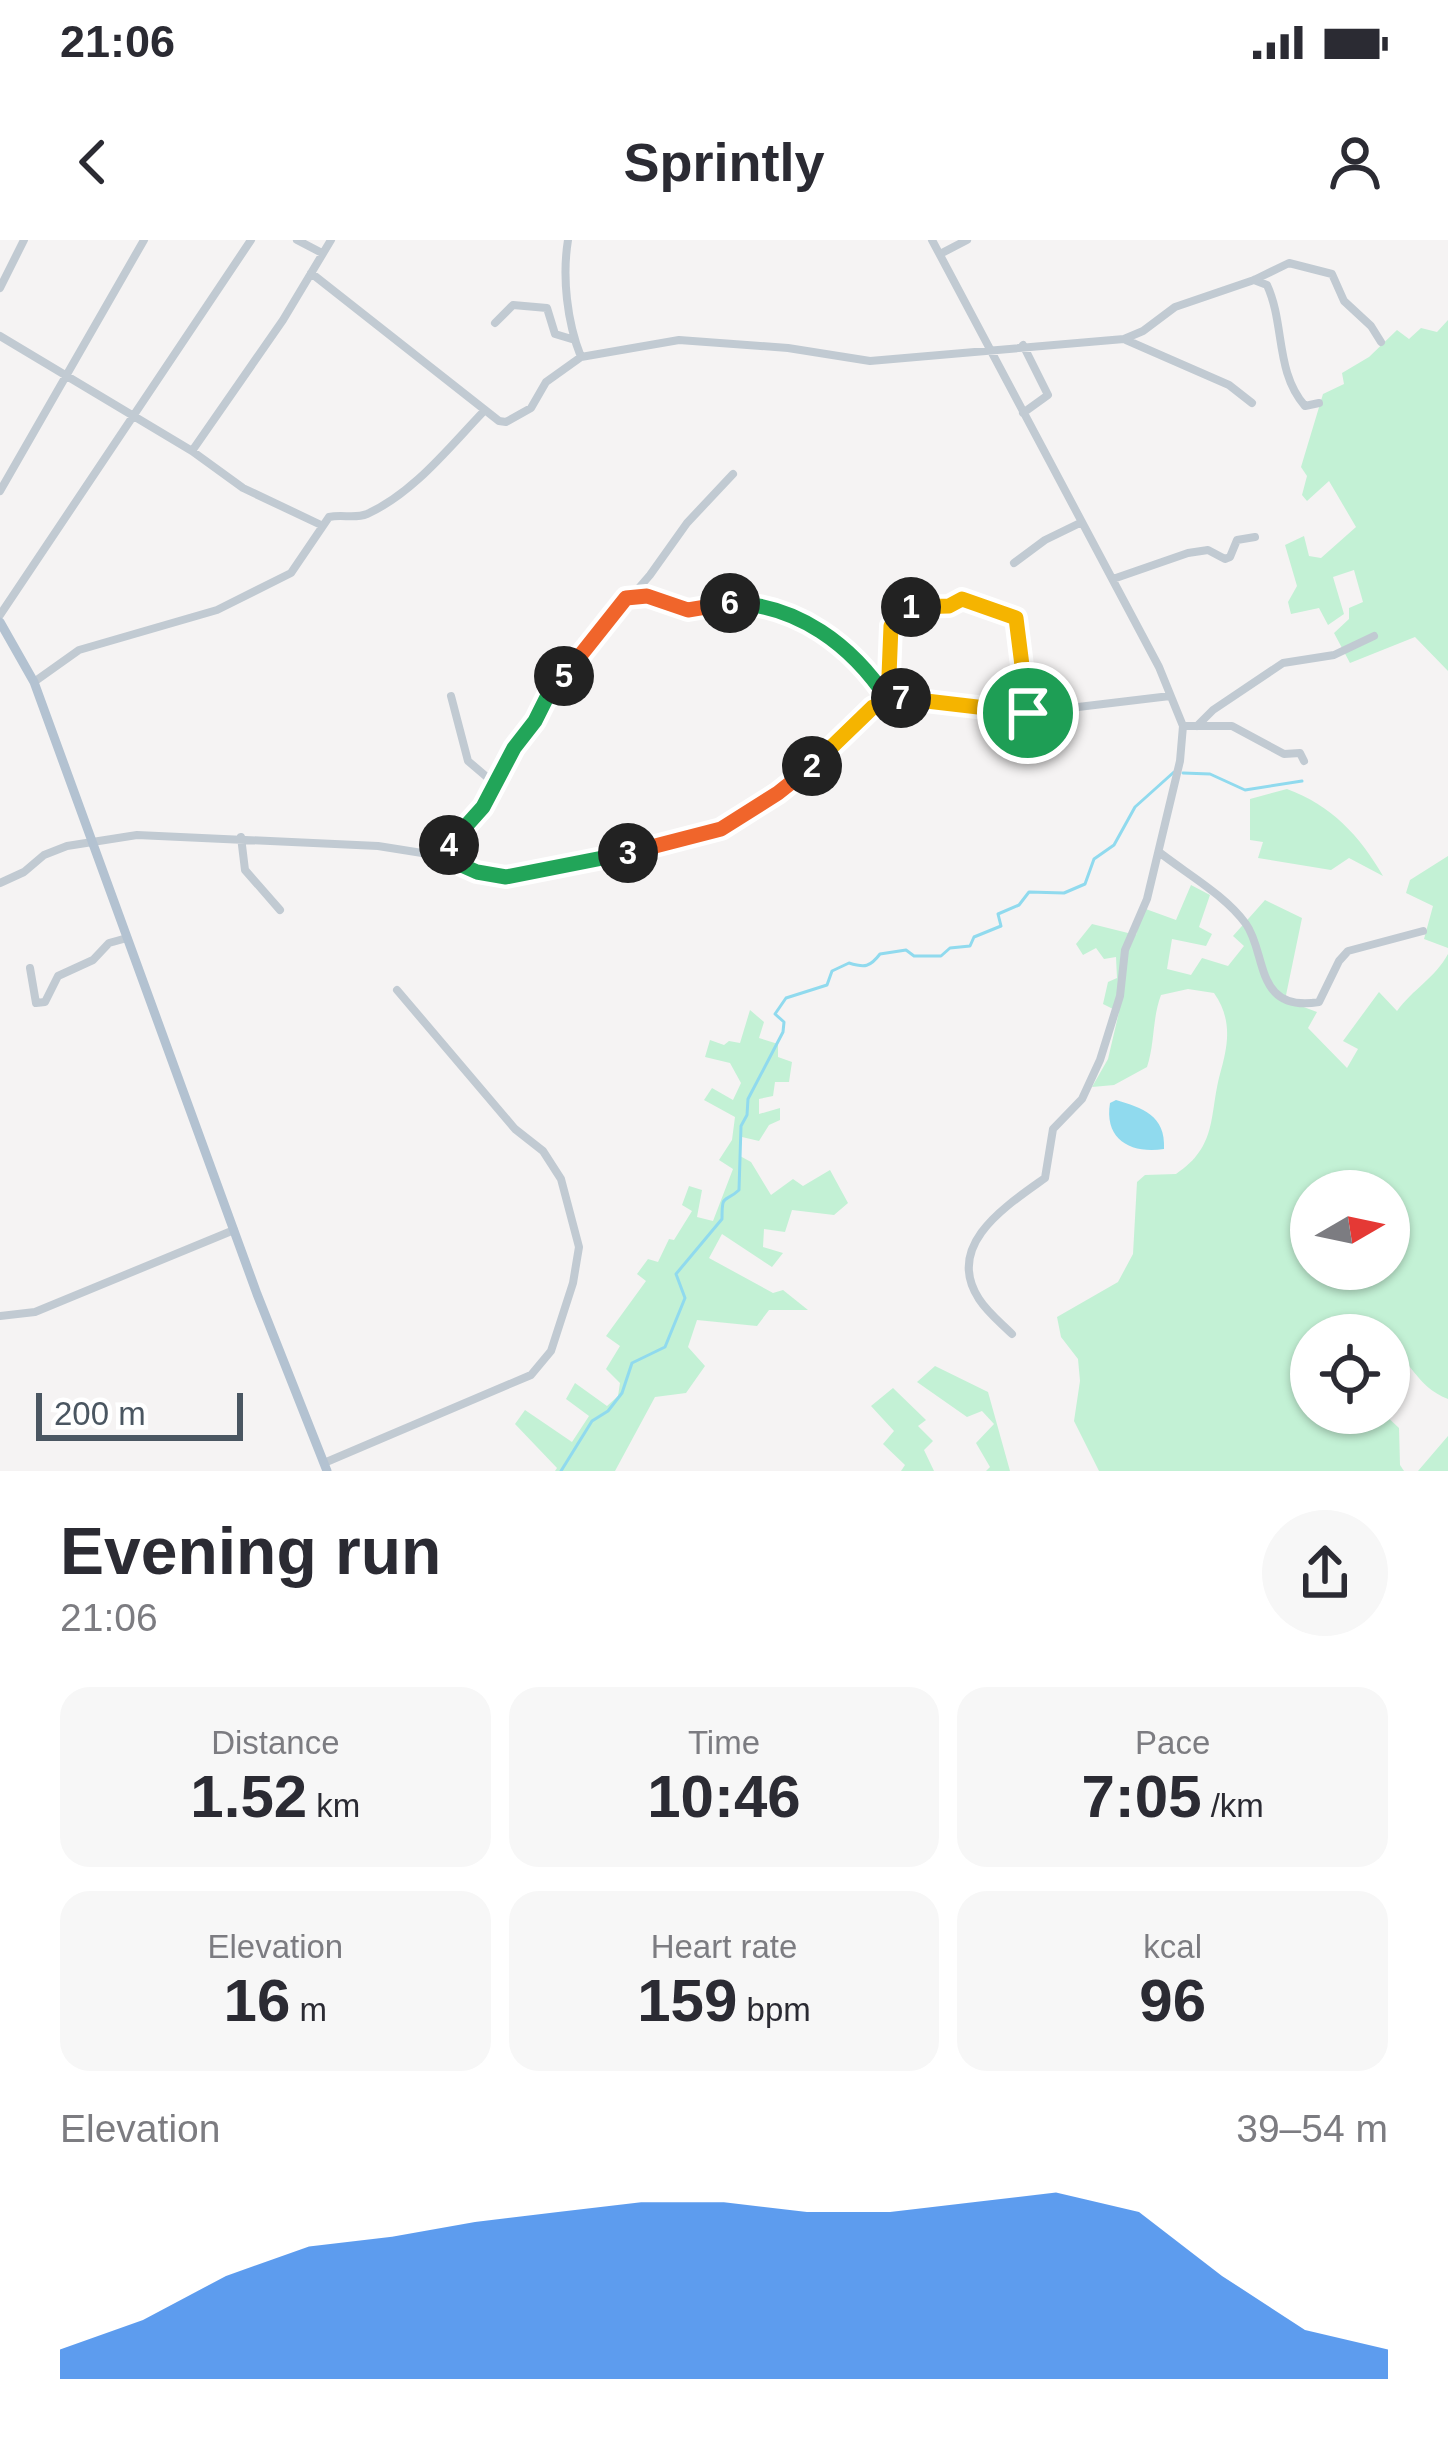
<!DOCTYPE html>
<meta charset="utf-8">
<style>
body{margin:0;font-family:Helvetica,sans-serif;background:#f7f7f7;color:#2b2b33;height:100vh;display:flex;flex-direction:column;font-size:45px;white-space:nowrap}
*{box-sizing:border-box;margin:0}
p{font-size:39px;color:#7c7c81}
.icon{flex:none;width:66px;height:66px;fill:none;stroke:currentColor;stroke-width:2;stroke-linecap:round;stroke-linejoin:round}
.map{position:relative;height:1231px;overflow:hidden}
.panel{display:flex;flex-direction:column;background:#fff;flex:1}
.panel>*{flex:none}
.needle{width:78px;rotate:81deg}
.buttons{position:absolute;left:1290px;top:930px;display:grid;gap:24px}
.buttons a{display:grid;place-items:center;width:120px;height:120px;border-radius:50%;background:#fff;box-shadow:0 3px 9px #0004;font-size:60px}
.scale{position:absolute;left:36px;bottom:30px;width:207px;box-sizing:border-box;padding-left:12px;border:6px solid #4a5661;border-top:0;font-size:33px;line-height:42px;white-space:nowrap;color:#4a5661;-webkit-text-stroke:9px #fff;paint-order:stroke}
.pin{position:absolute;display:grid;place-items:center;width:102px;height:102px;color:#fff;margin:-51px;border:6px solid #fff;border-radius:50%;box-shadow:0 3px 12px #0007}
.km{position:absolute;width:60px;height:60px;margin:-30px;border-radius:50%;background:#222;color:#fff;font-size:33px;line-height:60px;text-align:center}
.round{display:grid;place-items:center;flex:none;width:126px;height:126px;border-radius:63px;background:#f7f7f7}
.summary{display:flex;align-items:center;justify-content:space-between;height:204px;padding:0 60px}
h1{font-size:66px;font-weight:800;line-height:90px}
.metrics{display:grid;grid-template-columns:repeat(3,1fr);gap:18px;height:204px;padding:12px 60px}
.metrics div{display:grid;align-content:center;border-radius:30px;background:#f7f7f7;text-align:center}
.metrics b{font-size:60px;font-weight:800}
.metrics small{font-size:33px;font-weight:400}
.metrics p{font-size:33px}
.chart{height:336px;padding:24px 60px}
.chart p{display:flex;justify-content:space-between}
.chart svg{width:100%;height:216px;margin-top:12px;fill:#1a73e8;opacity:.7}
.status{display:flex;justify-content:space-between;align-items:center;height:84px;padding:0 60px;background:#fff;direction:ltr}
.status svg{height:33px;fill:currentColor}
header{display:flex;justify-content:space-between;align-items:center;height:156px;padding:0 60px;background:#fff;font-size:54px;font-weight:800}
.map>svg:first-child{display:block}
.green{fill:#c3f1d5;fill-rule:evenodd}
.water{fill:#90daee}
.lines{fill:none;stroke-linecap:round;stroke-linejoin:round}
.stream{stroke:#90daee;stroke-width:3}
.minor{stroke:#c1cad2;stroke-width:8}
.major{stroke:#b3c2d1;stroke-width:9}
.split-1-casing{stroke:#fff;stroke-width:24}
.split-2-casing{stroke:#fff;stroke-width:24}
.split-3-casing{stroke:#fff;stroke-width:24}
.split-4-casing{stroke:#fff;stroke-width:24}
.split-5-casing{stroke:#fff;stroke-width:24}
.split-6-casing{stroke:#fff;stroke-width:24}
.split-7-casing{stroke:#fff;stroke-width:24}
.split-8-casing{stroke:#fff;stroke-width:24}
.split-1{stroke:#f5b400;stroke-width:15}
.split-2{stroke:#f5b400;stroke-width:15}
.split-3{stroke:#f0652b;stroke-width:15}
.split-4{stroke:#22a559;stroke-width:15}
.split-5{stroke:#22a559;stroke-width:15}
.split-6{stroke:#f0652b;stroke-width:15}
.split-7{stroke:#22a559;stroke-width:15}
.split-8{stroke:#f5b400;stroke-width:15}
</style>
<div class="status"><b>21:06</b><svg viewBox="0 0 49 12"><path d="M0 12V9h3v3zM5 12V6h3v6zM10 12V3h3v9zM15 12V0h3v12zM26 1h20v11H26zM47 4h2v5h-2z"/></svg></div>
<header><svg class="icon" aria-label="back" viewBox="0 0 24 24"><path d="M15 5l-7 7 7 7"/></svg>Sprintly<svg class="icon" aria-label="person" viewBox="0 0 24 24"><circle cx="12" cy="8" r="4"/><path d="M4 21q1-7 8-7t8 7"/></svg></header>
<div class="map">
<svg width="1448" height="1231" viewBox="0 0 1448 1231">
<rect width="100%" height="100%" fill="#f5f3f3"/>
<path class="green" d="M 1448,80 L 1448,431 L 1415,397 L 1350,423 L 1334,393 L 1349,379 L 1349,368 L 1363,362 L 1354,330 L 1333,337 L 1344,374 L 1328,385 L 1319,368 L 1291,374 L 1288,362 L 1297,346 L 1285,305 L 1304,296 L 1309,316 L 1321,318 L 1356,287 L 1329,241 L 1307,261 L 1302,255 L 1307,236 L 1301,227 L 1323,154 L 1344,144 L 1342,133 L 1369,117 L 1397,90 L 1409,99 L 1421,88 L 1437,92 Z
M 1287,549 C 1331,565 1360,596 1383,636 L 1349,618 L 1331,630 L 1258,618 L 1263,602 L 1250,600 L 1250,559 Z
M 1448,616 L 1448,708 L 1424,699 L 1433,666 L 1406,653 L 1410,640 Z
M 1191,645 L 1210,655 L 1199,687 L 1212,694 L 1206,706 L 1172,699 L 1167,729 L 1191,735 L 1202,718 L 1228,726 L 1244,706 L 1233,696 L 1265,660 L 1302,678 L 1285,760 L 1317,772 L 1308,788 L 1347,828 L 1358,809 L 1343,801 L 1379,752 L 1397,771 C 1413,749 1435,738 1448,714 L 1448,1159 C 1415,1146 1412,1119 1389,1110 L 1389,1095 L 1311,1095 L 1311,1173 L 1383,1173 L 1399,1188 L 1400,1225 L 1404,1231 L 1099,1231 L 1074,1181 L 1080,1141 L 1078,1119 L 1061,1097 L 1057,1077 L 1118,1042 L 1133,1014 L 1137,942 L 1145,935 L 1176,934 C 1218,906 1209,875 1220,834 C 1228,806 1233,780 1214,753 L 1188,749 L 1161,755 C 1152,779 1155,803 1147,827 L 1114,845 L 1092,847 L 1108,819 L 1119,772 L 1103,764 L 1108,742 L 1117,738 L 1116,717 L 1104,719 L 1096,708 L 1083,715 L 1076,704 L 1092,684 L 1136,695 L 1143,668 L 1176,680 ZM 1311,951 L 1389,951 L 1389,1029 L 1311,1029 Z
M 750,770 L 764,782 L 759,798 L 778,804 L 778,817 L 792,822 L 789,842 L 775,842 L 773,856 L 759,859 L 759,874 L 780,868 L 780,880 L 769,885 L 759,901 L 742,897 L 740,916 L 751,922 L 771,955 L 793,939 L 803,946 L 830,930 L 848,963 L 834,975 L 792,970 L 785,992 L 764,989 L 763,1007 L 783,1013 L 772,1027 L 722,994 L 709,1018 L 773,1053 L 783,1050 L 808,1070 L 769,1070 L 757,1086 L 697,1080 L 688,1107 L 705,1126 L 686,1153 L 655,1157 L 615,1231 L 555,1231 L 557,1228 L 515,1184 L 525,1170 L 572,1202 L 589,1176 L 566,1159 L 575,1143 L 607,1166 L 618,1156 L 620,1143 L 606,1129 L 620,1106 L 606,1096 L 646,1041 L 637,1034 L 648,1019 L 658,1022 L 669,999 L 674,1000 L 692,971 L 682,965 L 689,946 L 702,950 L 697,977 L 713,981 L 733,929 L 719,920 L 732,900 L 735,877 L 704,860 L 712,848 L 733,860 L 741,843 L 730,823 L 705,817 L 710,800 L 724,805 L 729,801 L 740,803 Z
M 935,1126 L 988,1152 L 1010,1231 L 986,1231 L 990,1227 L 976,1203 L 994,1184 L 982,1171 L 967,1177 L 917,1142 Z
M 893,1148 L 926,1180 L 918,1186 L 933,1201 L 924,1210 L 934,1231 L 901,1231 L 905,1225 L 883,1204 L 894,1191 L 871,1166 Z
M 1448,1196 L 1448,1231 L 1418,1231 Z"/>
<path class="water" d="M 1116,860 C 1142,868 1166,875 1164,909 C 1131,914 1104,900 1110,863 Z"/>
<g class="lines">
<path class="stream" d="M 1183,533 L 1210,534 L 1245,550 L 1302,541
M 561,1231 L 592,1181 L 608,1171 L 622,1153 L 632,1123 L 665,1107 L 685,1058 L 676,1034 L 722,979 C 722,952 724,964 739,950 L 741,886 L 747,875 L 748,859 L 783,792 L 784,782 L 775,774 L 786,758 L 827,745 L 832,731 L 849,723 C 865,728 870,727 880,714 L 906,710 L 914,716 L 941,716 L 950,708 L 970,706 L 974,697 L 1001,686 L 998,674 L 1019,665 L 1029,652 L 1064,653 L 1085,644 L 1094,619 L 1114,605 L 1135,567 L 1174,532"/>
<path class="minor" d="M 297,0 L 322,13
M 568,0 C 562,37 567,82 581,117
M 932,0 L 1159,427 L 1183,486 L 1180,521 L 1147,659 L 1125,710 L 1120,756 L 1100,820 L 1082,859 L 1053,889 L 1045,938 C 1006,966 944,1005 979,1059 C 988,1073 1001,1083 1012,1094
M 940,14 L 967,0
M 311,33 L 499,181 L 506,182 L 531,168 L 546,142 L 581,117 L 679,100 L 788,108 L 870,121 L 1124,99 L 1143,91 L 1175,67 L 1254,40 L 1289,23 L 1332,34 L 1344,61 L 1371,86 L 1381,102
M 1254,40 L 1267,45 C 1285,84 1275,132 1305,166 L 1319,163
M 0,48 L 24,0
M 495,83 L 513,65 L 547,68 L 555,94 L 575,100
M 0,96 L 192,211 L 243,248 L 321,285
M 1126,100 L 1229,145 L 1252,163
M 1023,173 L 1048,155 L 1023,105
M 192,211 L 283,80 L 331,0
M 0,251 L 144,0
M 1014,323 L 1045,300 L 1082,282
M 1113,339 L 1188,313 L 1208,310 L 1225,319 L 1230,317 L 1237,300 L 1255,297
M 627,357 C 652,352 669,369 692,369 C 708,370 723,363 739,364 C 802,367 853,407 886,458
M 0,375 L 251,0
M 34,442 L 79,410 L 217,370 L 291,333 L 329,277 C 342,274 355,279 367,274 C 414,253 450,206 485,170
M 451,456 L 468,521 L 495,544
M 886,457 L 891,386 L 900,370 L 949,366 L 961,359 L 1016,378 L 1028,473
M 1183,486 L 1232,486 L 1284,514 L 1300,513 L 1304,521
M 1197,486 L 1213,470 L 1283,423 L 1334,415 L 1374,396
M 241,597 L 245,630 L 280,670
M 1159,612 C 1187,634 1225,655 1246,684 C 1267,713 1254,773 1319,762 L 1339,721 L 1348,711 L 1423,691
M 441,616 L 469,579 L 483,567 L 550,451 L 650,335 L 687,283 L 733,234
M 0,643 L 24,632 L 44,615 L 67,606 L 137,595 L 378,606 L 441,616 L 477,631 L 505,637 L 683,602 L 721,589 L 778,552 L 828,512 L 873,467 L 888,461 L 917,458 L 1000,473 L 1028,473 L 1170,456
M 30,728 L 36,763 L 45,762 L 58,736 L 93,720 L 109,703 L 127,698
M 0,1076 L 35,1072 L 234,990
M 324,1223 L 531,1135 L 551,1111 L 573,1043 L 579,1007 L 561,939 L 543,911 L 515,889 L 397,750"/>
<path class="major" d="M 0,382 L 34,442 L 257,1054 L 327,1231"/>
</g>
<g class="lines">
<g class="split-1-casing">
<path id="split-1" d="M 911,367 L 949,366 L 962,359 L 1016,378 L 1028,473"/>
</g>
<g class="split-2-casing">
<path id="split-2" d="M 812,526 L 873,467 L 888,460 L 891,386 L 900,370 L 911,367"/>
</g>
<g class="split-3-casing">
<path id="split-3" d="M 628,613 L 721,589 L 778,553 L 812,526"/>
</g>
<g class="split-4-casing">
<path id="split-4" d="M 449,605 L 441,616 L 477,632 L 506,637 L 628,613"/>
</g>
<g class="split-5-casing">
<path id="split-5" d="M 449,605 L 483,567 L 514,508 L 535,481 L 550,451 L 564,436"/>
</g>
<g class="split-6-casing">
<path id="split-6" d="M 564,436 L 626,358 L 647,356 L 688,370 L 730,363"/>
</g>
<g class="split-7-casing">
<path id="split-7" d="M 730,363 C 797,364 852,405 888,460 L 901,458"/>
</g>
<g class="split-8-casing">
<path id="split-8" d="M 901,458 L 1028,473"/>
</g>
<use href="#split-1" class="split-1"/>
<use href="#split-2" class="split-2"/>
<use href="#split-3" class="split-3"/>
<use href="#split-4" class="split-4"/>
<use href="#split-5" class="split-5"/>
<use href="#split-6" class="split-6"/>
<use href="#split-7" class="split-7"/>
<use href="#split-8" class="split-8"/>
</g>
</svg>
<div class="buttons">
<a><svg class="needle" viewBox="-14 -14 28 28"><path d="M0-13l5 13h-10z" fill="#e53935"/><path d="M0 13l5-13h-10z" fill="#7c7c81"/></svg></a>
<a><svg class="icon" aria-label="locate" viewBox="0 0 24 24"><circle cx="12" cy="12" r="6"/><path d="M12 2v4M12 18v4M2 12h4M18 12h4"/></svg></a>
</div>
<div class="scale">200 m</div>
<div class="pin" style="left:1028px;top:473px;background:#1e9e55"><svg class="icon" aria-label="arrive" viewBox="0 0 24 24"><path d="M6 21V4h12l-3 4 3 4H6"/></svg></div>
<b class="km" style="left:911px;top:367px">1</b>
<b class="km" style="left:812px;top:526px">2</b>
<b class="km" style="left:628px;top:613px">3</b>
<b class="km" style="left:449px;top:605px">4</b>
<b class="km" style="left:564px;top:436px">5</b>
<b class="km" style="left:730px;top:363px">6</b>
<b class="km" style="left:901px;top:458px">7</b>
</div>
<section class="panel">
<div class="summary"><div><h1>Evening run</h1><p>21:06</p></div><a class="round"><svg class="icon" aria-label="share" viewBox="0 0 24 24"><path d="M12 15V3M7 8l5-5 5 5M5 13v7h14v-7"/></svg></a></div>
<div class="metrics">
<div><p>Distance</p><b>1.52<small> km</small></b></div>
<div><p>Time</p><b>10:46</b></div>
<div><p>Pace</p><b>7:05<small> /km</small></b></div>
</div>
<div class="metrics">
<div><p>Elevation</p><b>16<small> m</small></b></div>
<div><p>Heart rate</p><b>159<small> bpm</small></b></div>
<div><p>kcal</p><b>96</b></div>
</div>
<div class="chart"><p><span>Elevation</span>39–54 m</p>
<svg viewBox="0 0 160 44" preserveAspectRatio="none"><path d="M0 44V38L10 32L20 23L30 17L40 15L50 12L60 10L70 8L80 8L90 10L100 10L110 8L120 6L130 10L140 23L150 34L160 38V44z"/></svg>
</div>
</section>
